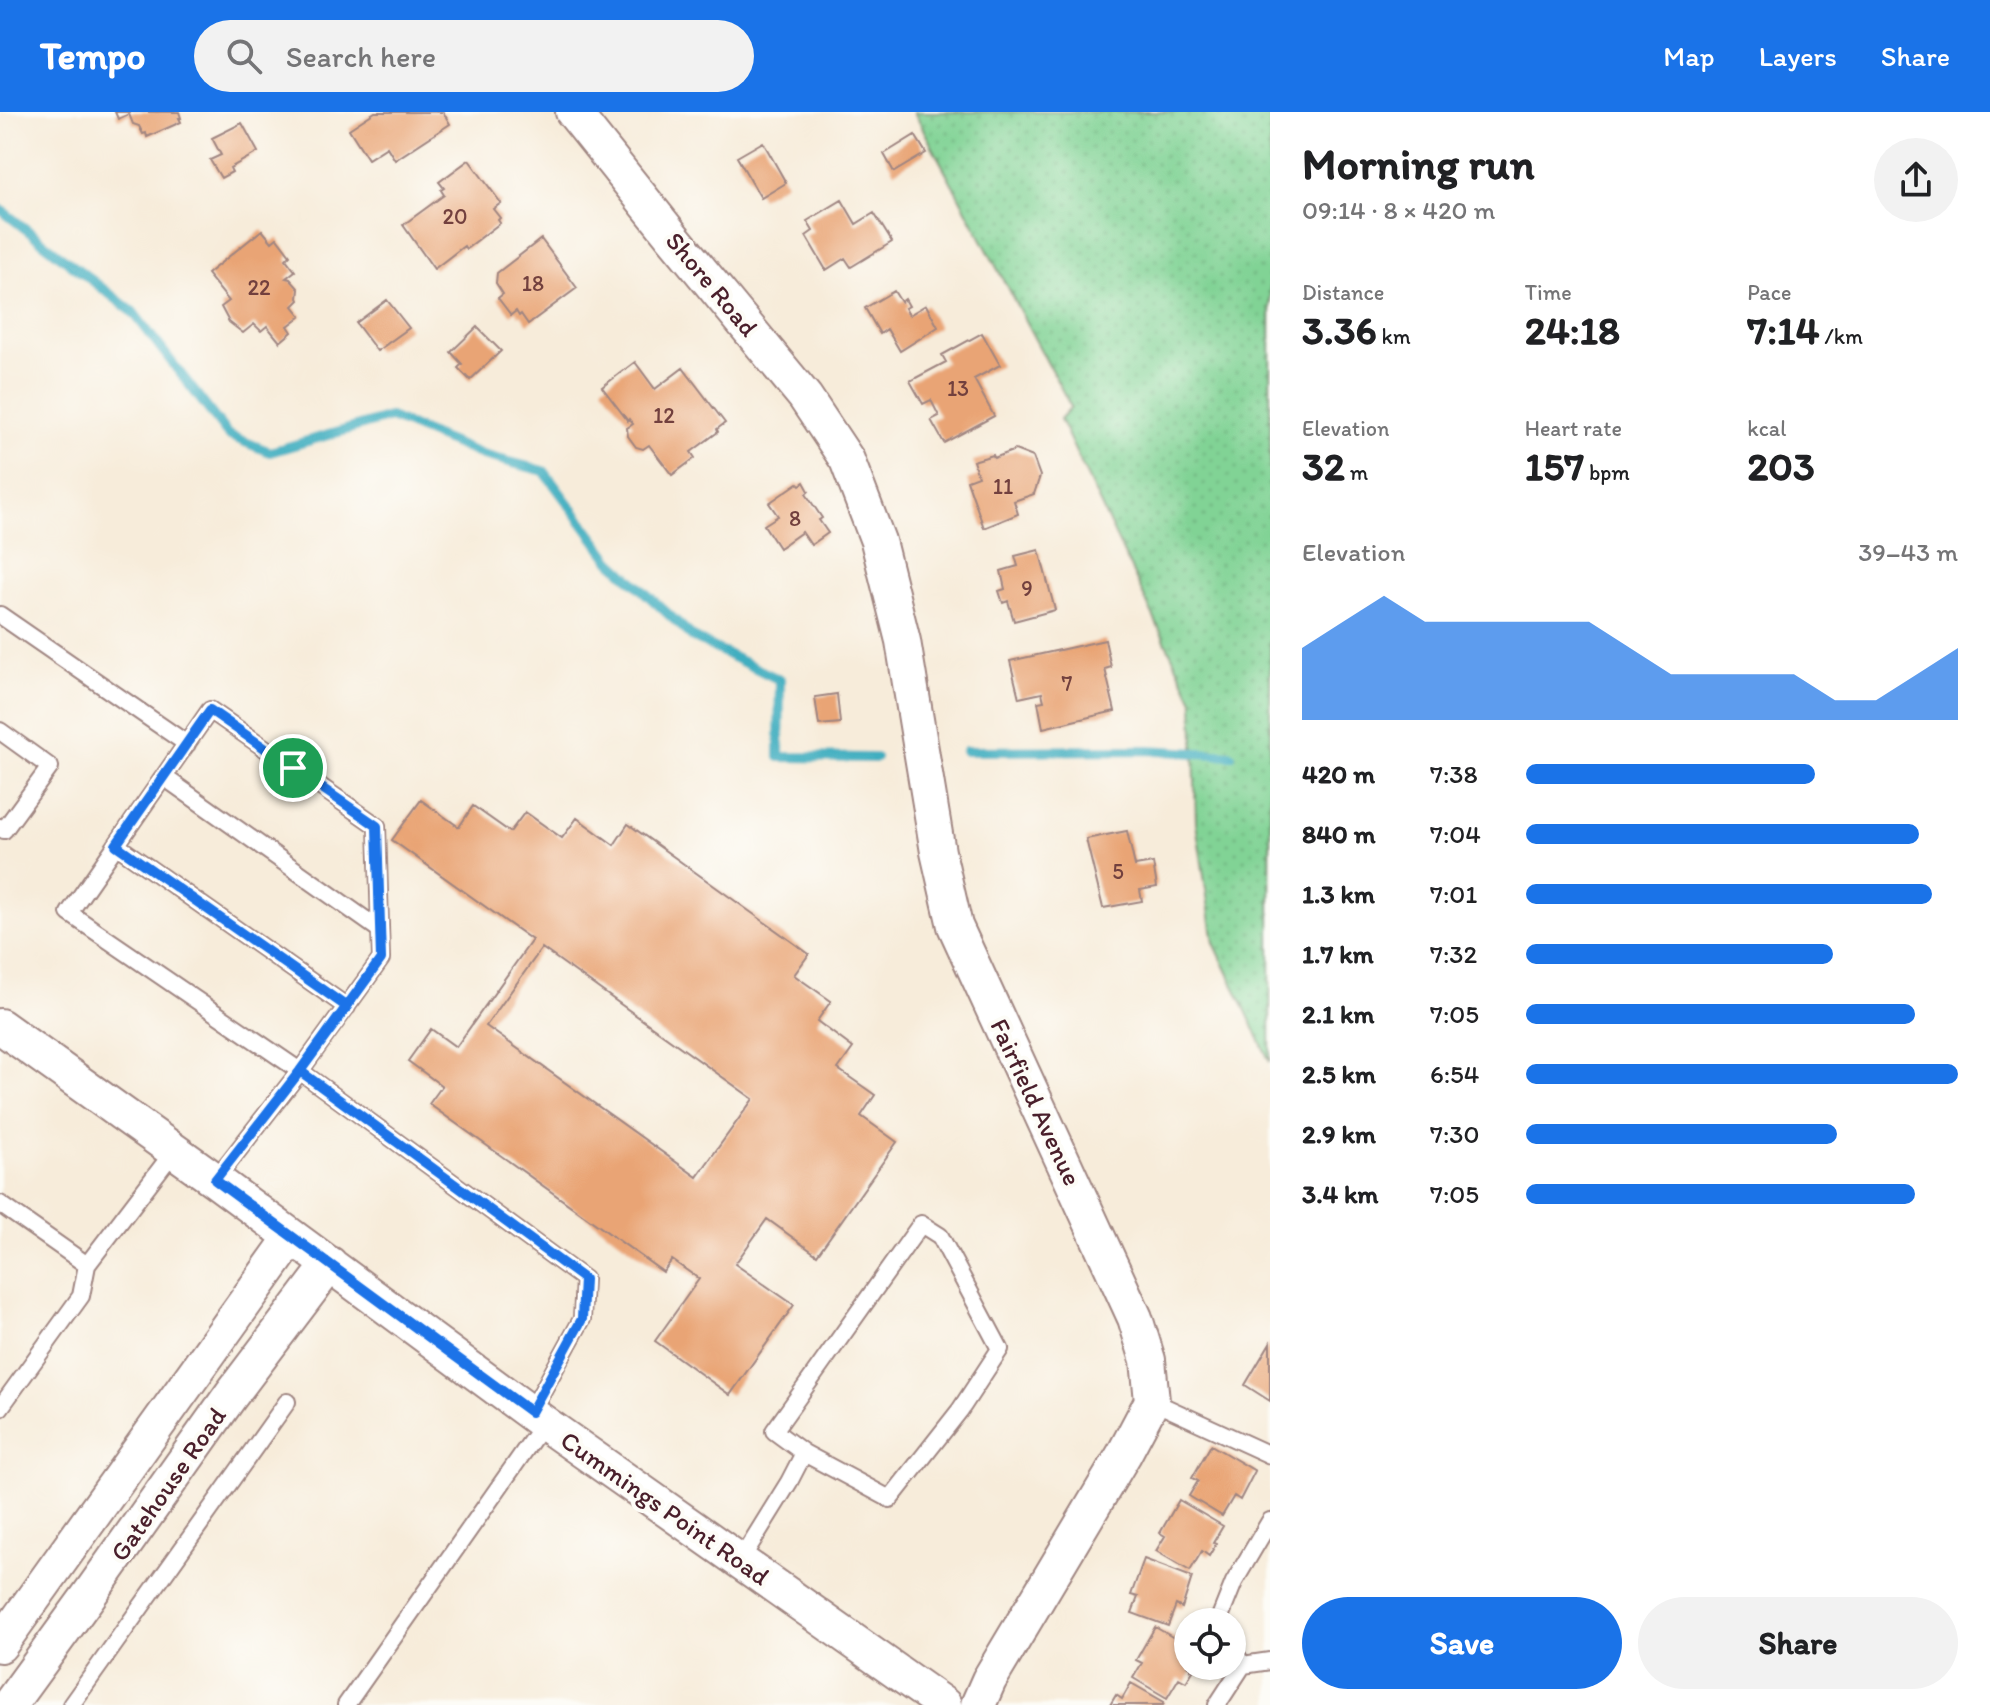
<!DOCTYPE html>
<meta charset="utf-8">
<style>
body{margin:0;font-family:Itim,sans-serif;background:#f2f2f2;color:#202124;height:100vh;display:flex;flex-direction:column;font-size:30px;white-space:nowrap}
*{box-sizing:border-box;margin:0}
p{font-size:26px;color:#757577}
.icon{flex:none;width:44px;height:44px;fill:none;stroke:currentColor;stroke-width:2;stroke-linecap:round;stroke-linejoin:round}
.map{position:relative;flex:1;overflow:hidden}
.drawer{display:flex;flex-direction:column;background:#fff;width:720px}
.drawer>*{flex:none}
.fabs{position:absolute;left:1174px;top:1496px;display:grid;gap:16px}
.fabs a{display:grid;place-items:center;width:72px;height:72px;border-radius:50%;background:#fff;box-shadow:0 2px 6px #0004;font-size:40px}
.pin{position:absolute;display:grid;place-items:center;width:68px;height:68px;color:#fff;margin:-34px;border:4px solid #fff;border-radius:50%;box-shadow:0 2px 8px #0007}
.round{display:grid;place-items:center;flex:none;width:84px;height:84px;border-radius:42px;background:#f2f2f2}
.summary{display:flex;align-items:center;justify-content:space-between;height:136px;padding:0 32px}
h1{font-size:44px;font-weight:700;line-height:60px}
.metrics{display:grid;grid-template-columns:repeat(3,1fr);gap:12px;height:136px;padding:8px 32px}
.metrics div{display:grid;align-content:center}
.metrics b{font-size:40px;font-weight:700}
.metrics small{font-size:22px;font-weight:400}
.metrics p{font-size:22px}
.chart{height:224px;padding:16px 32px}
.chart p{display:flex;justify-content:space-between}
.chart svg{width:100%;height:144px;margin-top:8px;fill:#1a73e8;opacity:.7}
.cta{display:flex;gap:16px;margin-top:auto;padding:16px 32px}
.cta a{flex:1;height:92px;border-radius:48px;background:#1a73e8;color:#fff;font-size:32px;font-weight:700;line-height:92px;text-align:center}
.cta a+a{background:#f2f2f2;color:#202124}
ul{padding:0 32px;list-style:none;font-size:26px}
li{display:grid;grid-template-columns:128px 96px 1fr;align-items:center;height:60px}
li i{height:20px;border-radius:10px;background:#1a73e8}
header{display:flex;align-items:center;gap:48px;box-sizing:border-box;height:112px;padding:0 40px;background:#1a73e8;color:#fff}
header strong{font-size:38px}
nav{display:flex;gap:44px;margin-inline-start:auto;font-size:28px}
.search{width:560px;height:72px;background:#f2f2f2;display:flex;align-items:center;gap:20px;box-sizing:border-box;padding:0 28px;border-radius:44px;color:#757577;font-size:30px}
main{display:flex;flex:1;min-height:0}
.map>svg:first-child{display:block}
.green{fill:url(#green-dots);stroke:#667960;stroke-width:2}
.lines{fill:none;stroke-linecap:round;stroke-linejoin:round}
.stream{stroke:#41aec0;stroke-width:10}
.building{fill:#e9a475;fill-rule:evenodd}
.service-casing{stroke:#a08682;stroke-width:20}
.minor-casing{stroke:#a08682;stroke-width:38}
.service{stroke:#fff;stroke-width:16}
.minor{stroke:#fff;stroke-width:34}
.route-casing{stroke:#fff;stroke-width:16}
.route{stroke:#1a73e8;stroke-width:10}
.labels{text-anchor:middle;stroke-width:8;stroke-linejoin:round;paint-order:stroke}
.number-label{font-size:22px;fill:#72403e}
.street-label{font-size:26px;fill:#4a1f2b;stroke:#fdfcf7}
</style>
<header>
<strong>Tempo</strong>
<div class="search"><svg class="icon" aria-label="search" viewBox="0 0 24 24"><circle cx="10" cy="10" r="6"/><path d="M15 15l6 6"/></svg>Search here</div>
<nav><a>Map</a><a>Layers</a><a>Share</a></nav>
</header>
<main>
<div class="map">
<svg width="1270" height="1593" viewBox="0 0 1270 1593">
<defs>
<pattern id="green-dots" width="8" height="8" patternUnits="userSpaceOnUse" patternTransform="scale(2)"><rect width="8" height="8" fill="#81d395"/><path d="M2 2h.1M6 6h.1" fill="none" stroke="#71b581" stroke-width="1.8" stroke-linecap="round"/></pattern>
</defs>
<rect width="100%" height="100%" fill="#fdfcf7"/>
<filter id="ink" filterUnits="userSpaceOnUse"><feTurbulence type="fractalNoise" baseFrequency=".0125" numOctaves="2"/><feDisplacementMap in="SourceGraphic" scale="16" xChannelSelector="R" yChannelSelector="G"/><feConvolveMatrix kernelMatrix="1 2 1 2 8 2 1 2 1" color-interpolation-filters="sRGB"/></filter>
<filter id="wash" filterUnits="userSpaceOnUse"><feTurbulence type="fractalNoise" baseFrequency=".006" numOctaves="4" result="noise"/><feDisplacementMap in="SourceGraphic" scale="32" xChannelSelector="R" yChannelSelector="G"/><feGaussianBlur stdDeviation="1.8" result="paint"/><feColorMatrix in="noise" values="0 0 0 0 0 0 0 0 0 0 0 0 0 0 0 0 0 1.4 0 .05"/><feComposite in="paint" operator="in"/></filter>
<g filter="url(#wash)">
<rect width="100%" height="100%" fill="#f7ecda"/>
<path class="green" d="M 914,0 L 1270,0 L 1270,950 L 1214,831 L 1196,711 L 1193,588 L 1060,307 L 1071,295 Z"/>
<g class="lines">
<path class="stream" d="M 0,97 L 133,200 L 228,323 L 270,340 L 390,305 L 482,343 L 544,359 L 611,449 L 694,526 L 780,568 L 779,645 L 876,646
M 966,639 L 1147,638 L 1231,643"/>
</g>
<g id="blocks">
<path class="building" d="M 115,0 L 179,0 L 181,6 L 179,6 L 181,10 L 147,25 L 146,21 L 143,22 L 139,14 L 133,12 L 129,2 L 118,7 Z
M 375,0 L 443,0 L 450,12 L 395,48 L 387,35 L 368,47 L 349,17 Z
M 242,11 L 258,40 L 230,56 L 232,60 L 221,66 L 210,48 L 221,43 L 212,26 Z
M 915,23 L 926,41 L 894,60 L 884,42 Z
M 763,30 L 786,71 L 761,86 L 737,45 Z
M 469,48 L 501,91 L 493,97 L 500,106 L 498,108 L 500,111 L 466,137 L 464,134 L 434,157 L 403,113 L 444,83 L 441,78 L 444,76 L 439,70 Z
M 842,88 L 856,112 L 874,101 L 892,130 L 851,155 L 845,146 L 826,158 L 806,124 L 813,119 L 807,109 Z
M 262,118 L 272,130 L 277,126 L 290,143 L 286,147 L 295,159 L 286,166 L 290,167 L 299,177 L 298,186 L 299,188 L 293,194 L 301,204 L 288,214 L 292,220 L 280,230 L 267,214 L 261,219 L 254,212 L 243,221 L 229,210 L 221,195 L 229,189 L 207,162 Z
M 541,127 L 577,176 L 528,212 L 521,202 L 519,204 L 516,199 L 511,203 L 498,186 L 503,182 L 496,171 L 497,161 Z
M 894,179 L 901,190 L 905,187 L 909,194 L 905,196 L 909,203 L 926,193 L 938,215 L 900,239 L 887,217 L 880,222 L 865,196 Z
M 387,188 L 409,216 L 377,239 L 356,211 Z
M 477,215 L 501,239 L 470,268 L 458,256 L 462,252 L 451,240 Z
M 982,221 L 1000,253 L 974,267 L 994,304 L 944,331 L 931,308 L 939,304 L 931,288 L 923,292 L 910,269 L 946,250 L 942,243 Z
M 635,250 L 655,277 L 683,256 L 725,311 L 717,317 L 718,320 L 691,340 L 695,346 L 672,363 L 649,333 L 643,337 L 636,335 L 628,324 L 627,316 L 633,312 L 629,307 L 628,309 L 602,275 Z
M 1015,338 L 1033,345 L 1040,364 L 1034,382 L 1014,389 L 1018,402 L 984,416 L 967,368 L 978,364 L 973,349 L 993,343 L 994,346 Z
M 804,370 L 809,379 L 806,382 L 822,406 L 819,408 L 828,421 L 811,433 L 802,420 L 779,436 L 764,413 L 778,404 L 769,391 L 798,371 L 800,373 Z
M 1039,438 L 1055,498 L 1014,509 L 1008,489 L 1003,491 L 999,479 L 1005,477 L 1001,459 L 1018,454 L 1015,444 Z
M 1105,528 L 1111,555 L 1105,557 L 1115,599 L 1043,616 L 1038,590 L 1044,589 L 1042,581 L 1019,586 L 1010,549 Z
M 837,582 L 840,611 L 819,613 L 815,585 Z
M 421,688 L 459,715 L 473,694 L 510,720 L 525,700 L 562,726 L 577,706 L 614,733 L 628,712 L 809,842 L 794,863 L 831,889 L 817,909 L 853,936 L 838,957 L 875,983 L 861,1004 L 897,1030 L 817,1143 L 767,1107 L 735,1152 L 794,1193 L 730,1283 L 655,1229 L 699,1167 L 672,1148 L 663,1160 L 429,992 L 442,974 L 408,949 L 431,917 L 456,935 L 532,828 L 392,728 ZM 542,836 L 753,987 L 697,1065 L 486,914 Z
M 1127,719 L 1135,754 L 1153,751 L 1157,775 L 1140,778 L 1142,789 L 1103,796 L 1086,727 Z
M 1270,1231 L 1270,1289 L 1245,1273 Z
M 1211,1333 L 1255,1359 L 1240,1388 L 1234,1384 L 1222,1404 L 1189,1384 L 1198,1369 L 1192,1366 Z
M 1179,1388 L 1223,1414 L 1213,1431 L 1216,1432 L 1209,1444 L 1202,1439 L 1190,1459 L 1156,1439 L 1165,1424 L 1160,1421 Z
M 1144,1447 L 1192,1465 L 1182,1496 L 1176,1493 L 1168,1514 L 1132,1501 L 1138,1485 L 1131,1483 Z
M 1155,1515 L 1188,1534 L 1188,1554 L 1192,1554 L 1190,1557 L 1193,1559 L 1186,1570 L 1179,1566 L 1167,1586 L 1133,1566 L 1142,1551 L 1136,1548 Z
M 1131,1571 L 1164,1590 L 1163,1593 L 1110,1593 L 1116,1583 L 1122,1587 Z"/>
</g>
</g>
<g filter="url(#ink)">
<use href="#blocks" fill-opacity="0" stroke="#a08682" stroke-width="2"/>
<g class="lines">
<g class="service-casing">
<path id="service" d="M 0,503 L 187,632
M 0,619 L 50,655 L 4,718 L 0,715
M 164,665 L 380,818
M 116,733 L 347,895
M 215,1068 L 300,959 L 381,847 L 377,714 L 210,598 L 69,801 L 300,959 L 584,1167 L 582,1207 L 531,1300
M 0,1092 L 87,1153
M 1152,1289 L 1270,1343
M 0,1296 L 81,1184 L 87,1153 L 174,1039
M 740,1449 L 789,1370 L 804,1341 L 774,1319 L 921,1112 L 940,1124 L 1000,1237 L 960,1298 L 890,1387 L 804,1341
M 1218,1510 L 1234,1470 L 1270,1409
M 1232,1537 L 1243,1553 L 1270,1549
M 71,1593 L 287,1290
M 346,1593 L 544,1311
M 1217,1593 L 1243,1553"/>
</g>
<g class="minor-casing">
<path id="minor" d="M 573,0 L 672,124 L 805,285 L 847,348 L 878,429 L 903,529 L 938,740 L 955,814 L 1135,1206 L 1148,1248 L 1152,1289 L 1124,1342 L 989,1568 L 978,1593
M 0,914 L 215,1068 L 544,1311 L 944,1593
M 0,1533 L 292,1125
M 9,1593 L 87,1486 L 231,1283 L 330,1152"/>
</g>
<use href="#service" class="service"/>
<use href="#minor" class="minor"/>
</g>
</g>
<g class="lines" filter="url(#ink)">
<g class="route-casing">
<path id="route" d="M 293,656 L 377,714 L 381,847 L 300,959 L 215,1068 L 531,1300 L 582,1207 L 584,1167 L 300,959 L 347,895 L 116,733 L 210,598 L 293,656"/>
</g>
<use href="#route" class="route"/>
</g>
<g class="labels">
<g class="number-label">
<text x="455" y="112">20</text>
<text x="533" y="179">18</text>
<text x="259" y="183">22</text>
<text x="958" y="284">13</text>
<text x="664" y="311">12</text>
<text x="1003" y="382">11</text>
<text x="795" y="414">8</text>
<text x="1027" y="484">9</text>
<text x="1067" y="579">7</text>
<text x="1118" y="767">5</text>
</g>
<g class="street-label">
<text transform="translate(712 172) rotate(50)" y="9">Shore Road</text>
<text transform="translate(1036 990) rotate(65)" y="9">Fairfield Avenue</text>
<text transform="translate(168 1372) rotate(-55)" y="9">Gatehouse Road</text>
<text transform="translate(665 1396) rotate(35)" y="9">Cummings Point Road</text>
</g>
</g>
</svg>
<div class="fabs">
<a><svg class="icon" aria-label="locate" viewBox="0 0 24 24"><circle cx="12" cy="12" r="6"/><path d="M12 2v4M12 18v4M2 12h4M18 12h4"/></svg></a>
</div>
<div class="pin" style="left:293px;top:656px;background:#1e9e55"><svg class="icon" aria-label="arrive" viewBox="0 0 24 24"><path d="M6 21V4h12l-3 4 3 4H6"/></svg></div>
</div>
<section class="drawer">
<div class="summary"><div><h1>Morning run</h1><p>09:14 · 8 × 420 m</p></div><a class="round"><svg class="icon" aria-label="share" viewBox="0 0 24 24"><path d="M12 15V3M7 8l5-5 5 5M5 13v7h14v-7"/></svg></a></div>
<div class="metrics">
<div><p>Distance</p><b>3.36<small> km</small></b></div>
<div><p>Time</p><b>24:18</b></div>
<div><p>Pace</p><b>7:14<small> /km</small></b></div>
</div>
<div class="metrics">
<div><p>Elevation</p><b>32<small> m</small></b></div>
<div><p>Heart rate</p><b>157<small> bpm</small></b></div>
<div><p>kcal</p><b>203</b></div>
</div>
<div class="chart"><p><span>Elevation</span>39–43 m</p>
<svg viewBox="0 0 160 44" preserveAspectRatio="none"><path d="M0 44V22L10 14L20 6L30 14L40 14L50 14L60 14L70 14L80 22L90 30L100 30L110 30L120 30L130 38L140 38L150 30L160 22V44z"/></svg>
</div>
<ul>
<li><b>420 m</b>7:38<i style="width:67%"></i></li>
<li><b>840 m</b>7:04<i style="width:91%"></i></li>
<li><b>1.3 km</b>7:01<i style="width:94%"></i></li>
<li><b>1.7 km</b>7:32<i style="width:71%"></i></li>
<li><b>2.1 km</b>7:05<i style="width:90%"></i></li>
<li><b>2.5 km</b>6:54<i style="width:100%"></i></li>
<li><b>2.9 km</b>7:30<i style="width:72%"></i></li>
<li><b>3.4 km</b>7:05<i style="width:90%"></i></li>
</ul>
<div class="cta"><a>Save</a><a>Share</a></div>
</section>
</main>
